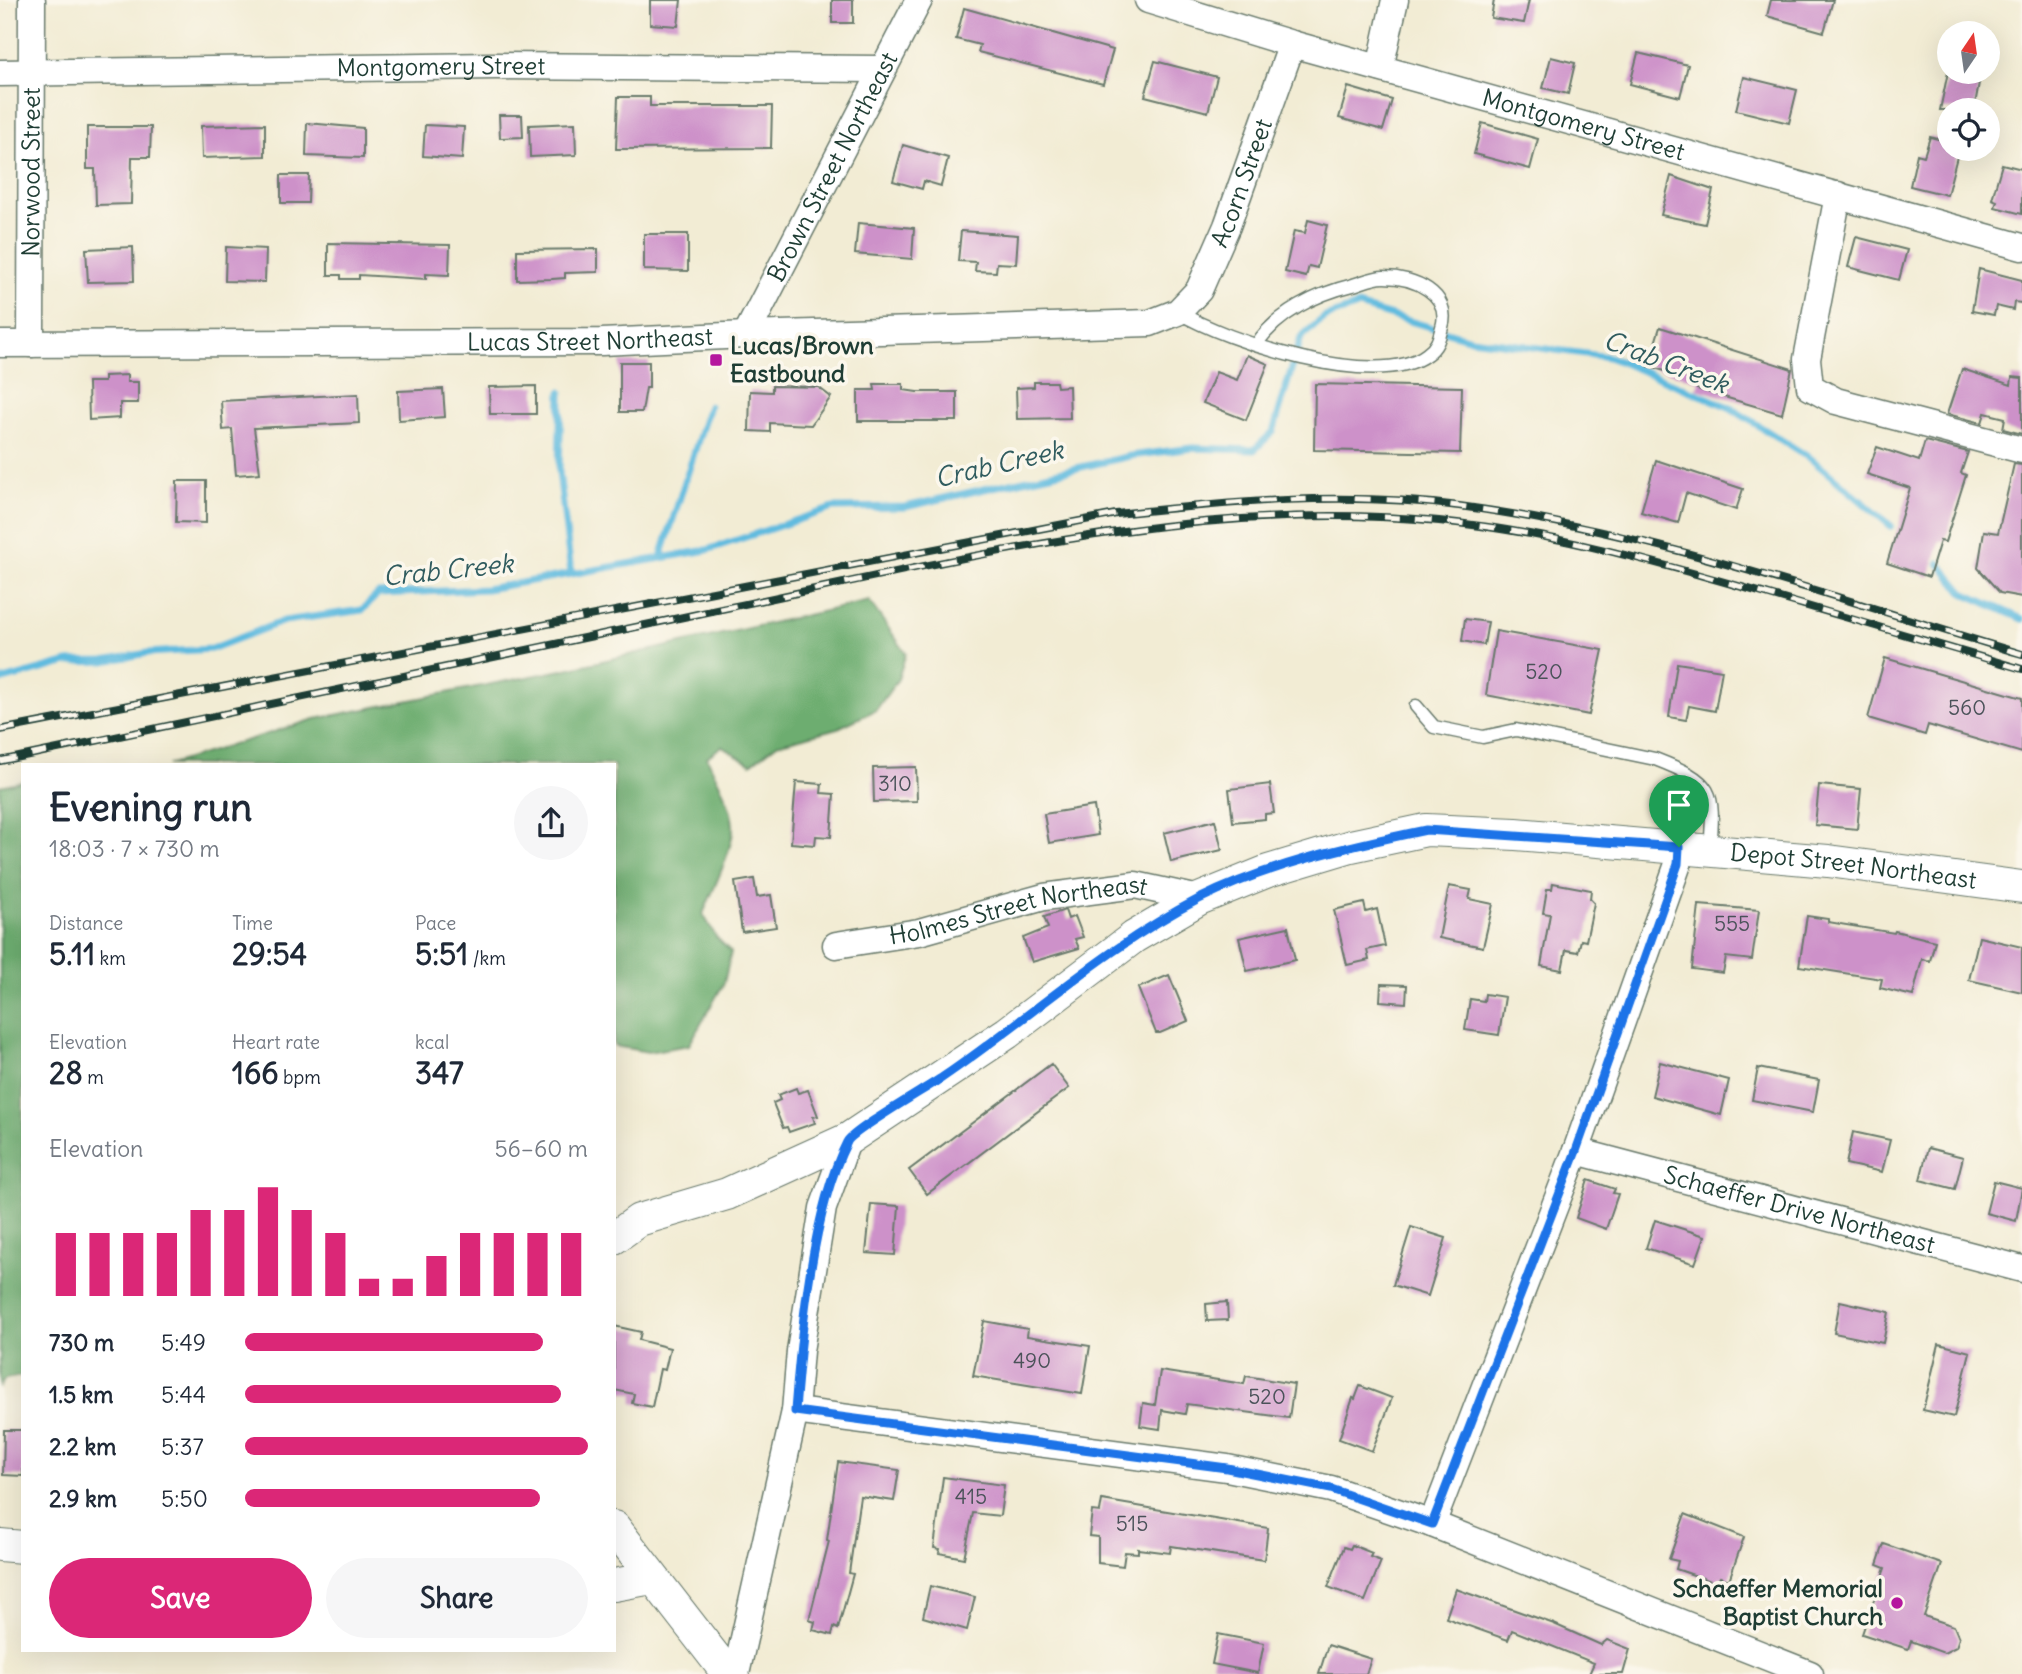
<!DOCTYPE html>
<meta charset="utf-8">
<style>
body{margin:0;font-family:Delius,sans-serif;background:#f6f6f7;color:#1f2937;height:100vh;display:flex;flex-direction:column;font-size:26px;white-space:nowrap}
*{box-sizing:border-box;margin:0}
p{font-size:23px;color:#747a83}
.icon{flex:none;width:38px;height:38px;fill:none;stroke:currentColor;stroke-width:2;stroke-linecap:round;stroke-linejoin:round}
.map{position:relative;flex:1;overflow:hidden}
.panel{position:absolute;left:21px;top:763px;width:595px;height:889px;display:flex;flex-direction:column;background:#fff;border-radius:0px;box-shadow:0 7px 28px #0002}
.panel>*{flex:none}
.needle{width:46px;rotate:13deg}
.tools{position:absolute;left:1937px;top:21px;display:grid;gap:14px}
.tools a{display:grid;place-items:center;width:63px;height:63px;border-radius:50%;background:#fff;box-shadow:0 7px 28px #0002;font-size:35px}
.pin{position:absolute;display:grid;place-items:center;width:60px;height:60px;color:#fff;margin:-72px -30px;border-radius:50% 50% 50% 0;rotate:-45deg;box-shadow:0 0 7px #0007}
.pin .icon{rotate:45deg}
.round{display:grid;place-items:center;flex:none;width:74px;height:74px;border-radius:37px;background:#f6f6f7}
.summary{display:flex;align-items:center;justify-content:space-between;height:119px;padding:0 28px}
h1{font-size:38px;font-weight:800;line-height:52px}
.metrics{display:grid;grid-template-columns:repeat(3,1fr);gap:10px;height:119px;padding:7px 28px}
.metrics div{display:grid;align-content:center}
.metrics b{font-size:30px;font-weight:800}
.metrics small{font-size:19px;font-weight:400}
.metrics p{font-size:19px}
.chart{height:196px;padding:14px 28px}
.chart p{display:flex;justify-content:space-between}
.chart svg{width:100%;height:126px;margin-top:7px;stroke:#db2777;stroke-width:6}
.primary-button{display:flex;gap:14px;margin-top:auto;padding:14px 28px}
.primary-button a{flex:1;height:80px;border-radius:42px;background:#db2777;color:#fff;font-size:28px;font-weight:800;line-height:80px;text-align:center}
.primary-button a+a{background:#f6f6f7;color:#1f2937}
ul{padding:0 28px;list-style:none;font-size:23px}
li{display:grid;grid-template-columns:112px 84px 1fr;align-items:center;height:52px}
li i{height:18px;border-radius:9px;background:#db2777}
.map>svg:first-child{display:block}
.forest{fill:#6dad70;stroke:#467552;stroke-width:2}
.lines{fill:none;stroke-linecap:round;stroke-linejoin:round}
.stream{stroke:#61bbdf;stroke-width:7}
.building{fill:#cd91c9}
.service-casing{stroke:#697a6c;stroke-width:15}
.minor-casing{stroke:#697a6c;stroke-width:29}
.tertiary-casing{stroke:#697a6c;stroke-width:34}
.service{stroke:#fff;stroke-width:12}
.minor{stroke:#fff;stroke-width:26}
.tertiary{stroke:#fff;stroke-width:32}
.rail-casing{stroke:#1f3d34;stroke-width:8}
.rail{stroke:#fbf7ec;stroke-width:5;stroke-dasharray:16;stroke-linecap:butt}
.route-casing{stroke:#fff;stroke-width:14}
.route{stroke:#1a73e8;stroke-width:9}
.poi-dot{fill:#b5179e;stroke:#fbf7ec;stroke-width:2.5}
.labels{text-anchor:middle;stroke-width:7;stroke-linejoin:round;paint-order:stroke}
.number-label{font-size:21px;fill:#4a5259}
.street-label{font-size:24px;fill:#1f3d34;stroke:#fbf7ec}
.poi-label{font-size:24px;font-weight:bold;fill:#1f3d34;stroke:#fbf7ec;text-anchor:start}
.water-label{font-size:26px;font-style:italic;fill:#305c5f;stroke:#fbf7ec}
</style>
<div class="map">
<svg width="2022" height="1674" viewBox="0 0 2022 1674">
<rect width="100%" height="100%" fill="#fbf7ec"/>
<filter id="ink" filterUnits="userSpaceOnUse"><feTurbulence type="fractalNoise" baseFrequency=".0143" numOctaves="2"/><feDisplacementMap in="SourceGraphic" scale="14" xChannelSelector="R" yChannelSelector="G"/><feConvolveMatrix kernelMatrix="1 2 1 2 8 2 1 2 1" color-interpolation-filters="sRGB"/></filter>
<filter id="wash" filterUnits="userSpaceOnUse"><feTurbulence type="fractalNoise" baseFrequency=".00686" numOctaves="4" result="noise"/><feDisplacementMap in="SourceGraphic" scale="28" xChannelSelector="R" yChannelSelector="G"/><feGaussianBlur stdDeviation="1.57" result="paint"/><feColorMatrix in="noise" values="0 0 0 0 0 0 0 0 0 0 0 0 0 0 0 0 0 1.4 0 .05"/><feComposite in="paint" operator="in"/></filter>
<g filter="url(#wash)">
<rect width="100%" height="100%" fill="#f2ecd4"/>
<path class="forest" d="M 869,601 L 906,653 L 898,679 L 876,710 L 838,728 L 777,744 L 751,764 L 722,746 L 707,757 C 716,779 731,801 733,825 C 735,845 711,894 703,914 L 716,937 L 731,952 L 724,983 L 689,1045 L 648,1052 L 614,1046 L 614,765 L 168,765 L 315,719 L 562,670 Z
M 23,781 L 23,1376 L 5,1379 L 0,1386 L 0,786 Z"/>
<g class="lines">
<path class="stream" d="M 561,392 L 559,471 L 571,573
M 661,557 L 709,406
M 1939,563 L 1964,593 L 2022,619
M 0,681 L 68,662 L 104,661 L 148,653 L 211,649 L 284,621 L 362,610 L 378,594 L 486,589 L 707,550 L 833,508 L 905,507 L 1130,456 L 1192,448 L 1254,450 L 1273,432 L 1301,337 L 1325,317 L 1358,306 L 1471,339 L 1609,357 L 1729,407 L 1810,458 L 1891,526"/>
</g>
<g id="blocks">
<path class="building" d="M 650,0 L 681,0 L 678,26 L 650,24 Z
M 832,0 L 853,0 L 853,23 L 832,23 Z
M 1494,0 L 1529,0 L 1524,23 L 1491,18 Z
M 1771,0 L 1833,0 L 1824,32 L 1767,16 Z
M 964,8 L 1113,50 L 1103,84 L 978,52 L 980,45 L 956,39 Z
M 1638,53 L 1688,65 L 1680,97 L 1630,84 Z
M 1551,57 L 1575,63 L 1568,94 L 1543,88 Z
M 1155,61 L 1217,77 L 1208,112 L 1145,96 Z
M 1948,72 L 1981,72 L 1974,110 L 1940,110 Z
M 1744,77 L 1797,90 L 1789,123 L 1736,110 Z
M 1348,87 L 1392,100 L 1383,130 L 1339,118 Z
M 618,97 L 650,97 L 650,106 L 772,106 L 771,148 L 616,149 Z
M 499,115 L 522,115 L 523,137 L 500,138 Z
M 307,123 L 363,128 L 363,158 L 306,156 Z
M 575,123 L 576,155 L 530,157 L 529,125 Z
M 1482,123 L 1538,139 L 1530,169 L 1474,154 Z
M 265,124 L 265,156 L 202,158 L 201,126 Z
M 425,125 L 464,127 L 462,159 L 423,156 Z
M 87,127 L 151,127 L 150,157 L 132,157 L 131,204 L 96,205 L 95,169 L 87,169 Z
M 1930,137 L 1950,142 L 1950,149 L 1959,149 L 1947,195 L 1910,186 L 1917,154 L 1924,156 Z
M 903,145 L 948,158 L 941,186 L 924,181 L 922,189 L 893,181 Z
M 2002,164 L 2022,169 L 2022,214 L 1995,207 L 1997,201 L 1992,199 Z
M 281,175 L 309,175 L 308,203 L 281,203 Z
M 1671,176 L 1713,190 L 1705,224 L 1661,215 Z
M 1308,220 L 1327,225 L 1317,268 L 1309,266 L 1306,277 L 1285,272 L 1294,231 L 1305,233 Z
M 858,223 L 914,228 L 912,259 L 855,254 Z
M 961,231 L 1018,235 L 1016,264 L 997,263 L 996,272 L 975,271 L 976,262 L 958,261 Z
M 644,234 L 688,234 L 688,271 L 644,270 Z
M 1856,237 L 1907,250 L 1899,280 L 1848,267 Z
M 328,243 L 450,245 L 449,275 L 426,274 L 426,279 L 359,275 L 359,279 L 341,279 L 341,275 L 328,275 Z
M 133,247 L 134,281 L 88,282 L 86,249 Z
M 226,247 L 266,249 L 265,282 L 225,281 Z
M 598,249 L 598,272 L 565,273 L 565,278 L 552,279 L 517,280 L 517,250 Z
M 1979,269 L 2022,280 L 2022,303 L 2014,302 L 2013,310 L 1996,306 L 1994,315 L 1972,311 Z
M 1660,327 L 1792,369 L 1782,414 L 1697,389 L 1699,381 L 1648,366 Z
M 1247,355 L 1268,364 L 1246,420 L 1203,403 L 1216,372 L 1237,380 Z
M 620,362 L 649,362 L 649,388 L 646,388 L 642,412 L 620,412 Z
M 1962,369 L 2011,385 L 2012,377 L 2022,378 L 2022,434 L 2003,429 L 2005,418 L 1985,413 L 1982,423 L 1947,414 Z
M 127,375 L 127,382 L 138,382 L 138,403 L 120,403 L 120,418 L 89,420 L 88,382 L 104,382 L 104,376 Z
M 1034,382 L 1056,382 L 1057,387 L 1069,386 L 1070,418 L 1017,419 L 1016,388 L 1034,387 Z
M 874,384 L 903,384 L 903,390 L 917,392 L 957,392 L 957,421 L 858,421 L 858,390 L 875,390 Z
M 1315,384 L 1462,387 L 1460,453 L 1314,450 Z
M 536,386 L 536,414 L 490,414 L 489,387 Z
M 772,386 L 818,387 L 831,397 L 811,425 L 770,423 L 770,432 L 749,431 L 750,391 L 772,392 Z
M 443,389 L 445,417 L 399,420 L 398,391 Z
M 358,394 L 359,423 L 254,428 L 260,473 L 236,475 L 232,429 L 223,430 L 221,401 Z
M 1925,441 L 1968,452 L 1961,473 L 1966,475 L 1945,542 L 1940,541 L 1929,577 L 1887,563 L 1910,488 L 1867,474 L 1877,447 L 1919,461 Z
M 1656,460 L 1743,489 L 1736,510 L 1686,493 L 1678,523 L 1641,512 Z
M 2014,464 L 2022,465 L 2022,597 L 2000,593 L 1978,568 L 1984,531 L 1998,533 Z
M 177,481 L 206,481 L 206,523 L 176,522 Z
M 1465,619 L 1488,622 L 1484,645 L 1462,641 Z
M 1496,631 L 1603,650 L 1589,715 L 1486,695 Z
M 1885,658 L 2022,698 L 2022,753 L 1928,725 L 1925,735 L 1868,718 Z
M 1677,663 L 1722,670 L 1715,711 L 1689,706 L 1686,720 L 1669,717 Z
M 916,767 L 917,801 L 874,802 L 873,768 Z
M 796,782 L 822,784 L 821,793 L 834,794 L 831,837 L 816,836 L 815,845 L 791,843 Z
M 1270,784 L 1274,813 L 1265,814 L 1265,819 L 1233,822 L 1229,789 Z
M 1819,785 L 1861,789 L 1857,829 L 1815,825 Z
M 1094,806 L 1098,835 L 1049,843 L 1044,814 Z
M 1215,820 L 1222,850 L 1171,862 L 1164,833 Z
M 754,879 L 757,897 L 771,895 L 776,927 L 742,932 L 735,882 Z
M 1553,883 L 1591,890 L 1590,899 L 1594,903 L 1586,941 L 1581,940 L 1578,952 L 1566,950 L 1562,970 L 1541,966 L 1550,914 L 1543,913 L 1547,889 L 1552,889 Z
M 1449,886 L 1471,890 L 1469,899 L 1493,904 L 1483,947 L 1439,938 Z
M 1364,903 L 1366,912 L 1377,909 L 1385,946 L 1367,950 L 1369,960 L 1347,965 L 1334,910 Z
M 1699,905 L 1759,910 L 1752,960 L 1726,957 L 1723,973 L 1692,969 Z
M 1065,910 L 1068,919 L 1075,916 L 1083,937 L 1075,939 L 1079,948 L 1032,962 L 1023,938 L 1048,928 L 1044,917 Z
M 1807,916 L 1828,919 L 1828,922 L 1894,933 L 1895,931 L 1935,941 L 1930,961 L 1922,959 L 1913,996 L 1880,988 L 1882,979 L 1799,966 Z
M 1288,927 L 1295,960 L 1247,971 L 1239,938 Z
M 1979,937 L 2022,947 L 2022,992 L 1969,980 Z
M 1169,975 L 1188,1021 L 1160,1033 L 1156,1033 L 1138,988 Z
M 1381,984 L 1407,985 L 1406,1003 L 1380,1001 Z
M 1485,994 L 1505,997 L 1499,1035 L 1465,1030 L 1470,999 L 1484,1001 Z
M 1660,1062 L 1729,1080 L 1721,1115 L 1652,1096 Z
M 1051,1064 L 1069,1088 L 927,1194 L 909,1170 Z
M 1758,1068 L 1819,1080 L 1813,1112 L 1752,1100 Z
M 796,1088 L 798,1093 L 808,1090 L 818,1116 L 813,1117 L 815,1123 L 789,1132 L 787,1127 L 783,1128 L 773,1103 L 780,1100 L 778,1095 Z
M 1853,1132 L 1890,1140 L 1882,1172 L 1846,1164 Z
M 1928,1148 L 1963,1157 L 1955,1189 L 1920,1180 Z
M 1588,1180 L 1615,1189 L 1613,1193 L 1618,1194 L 1606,1229 L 1576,1218 Z
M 1994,1181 L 2022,1188 L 2016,1221 L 1986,1213 Z
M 871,1204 L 899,1206 L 895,1255 L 866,1253 Z
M 1655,1220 L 1705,1236 L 1695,1264 L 1646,1248 Z
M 1411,1227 L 1446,1238 L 1428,1296 L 1393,1285 Z
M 1840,1301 L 1889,1312 L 1883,1343 L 1834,1333 Z
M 1227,1302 L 1228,1320 L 1207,1321 L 1206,1304 Z
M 984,1321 L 1028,1329 L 1027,1336 L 1090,1346 L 1082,1394 L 973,1376 Z
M 614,1326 L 641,1332 L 639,1340 L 670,1348 L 665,1370 L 660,1369 L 652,1407 L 632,1403 L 634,1394 L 614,1390 Z
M 1939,1344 L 1970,1352 L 1954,1417 L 1923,1410 Z
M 1160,1371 L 1244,1384 L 1246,1376 L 1294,1384 L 1289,1418 L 1187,1404 L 1185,1414 L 1162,1410 L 1160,1429 L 1140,1426 L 1143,1403 L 1155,1405 Z
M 1360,1386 L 1392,1398 L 1372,1451 L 1339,1439 L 1353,1398 L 1355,1399 Z
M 4,1430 L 23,1430 L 23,1476 L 3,1475 Z
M 838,1462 L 899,1470 L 894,1501 L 860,1496 L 849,1573 L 853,1574 L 838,1629 L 834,1627 L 832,1635 L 813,1630 L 815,1622 L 809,1620 L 829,1541 L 827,1540 Z
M 943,1477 L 1004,1485 L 1000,1516 L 973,1513 L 964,1558 L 939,1553 L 940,1549 L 934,1548 Z
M 1102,1500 L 1268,1528 L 1264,1560 L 1171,1546 L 1170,1553 L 1138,1549 L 1138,1553 L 1125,1552 L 1123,1566 L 1098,1563 L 1098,1537 L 1089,1536 L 1092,1511 L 1100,1512 Z
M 1685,1514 L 1744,1537 L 1729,1580 L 1720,1577 L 1717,1583 L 1676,1569 L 1678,1561 L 1669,1559 Z
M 1884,1544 L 1942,1564 L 1924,1616 L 1954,1626 L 1959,1638 L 1956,1647 L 1944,1653 L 1911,1641 L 1908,1649 L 1862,1634 L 1885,1568 L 1877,1565 Z
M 1352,1545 L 1372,1553 L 1370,1557 L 1381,1561 L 1365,1601 L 1328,1587 L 1344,1547 L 1350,1549 Z
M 930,1586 L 975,1597 L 967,1630 L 923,1617 Z
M 1456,1589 L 1554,1624 L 1601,1645 L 1607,1640 L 1630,1649 L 1623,1674 L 1589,1674 L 1594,1663 L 1512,1630 L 1508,1640 L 1446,1618 Z
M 1218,1634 L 1264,1643 L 1258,1673 L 1212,1664 Z
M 1328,1645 L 1371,1659 L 1366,1674 L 1319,1674 Z"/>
</g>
</g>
<g filter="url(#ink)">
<use href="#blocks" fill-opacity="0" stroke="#697a6c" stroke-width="2"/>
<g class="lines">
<g class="service-casing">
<path id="service" d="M 1178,312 C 1226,341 1378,392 1427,354 C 1437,347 1439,339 1442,327 C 1452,293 1413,277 1384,277 C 1374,277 1363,282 1353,285 C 1316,294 1277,313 1256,345
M 1416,706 L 1434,727 L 1483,737 L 1516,730 L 1655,759 C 1714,782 1715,789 1710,850"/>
</g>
<g class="minor-casing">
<g id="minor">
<path id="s1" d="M 1148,0 L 1292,44 L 2022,247"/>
<path d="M 1380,68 L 1395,0"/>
<path id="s2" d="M 0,73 L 496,66 L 880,69"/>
<path d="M 1838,195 L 1807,359 L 1810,387 L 1836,401 L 2022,450"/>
<path id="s3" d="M 746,335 L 919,0"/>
<path id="s4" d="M 0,344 L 602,342 L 746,335 L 1150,323 L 1178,312 L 1199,290 L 1227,226 L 1292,44"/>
<path id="s5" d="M 31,344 L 32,0"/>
<path id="s6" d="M 836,945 L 919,932 L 1044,897 L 1135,885 L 1199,899"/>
<path id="s7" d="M 1576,1151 L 2022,1269"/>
<path d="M 795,1411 L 1227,1468 L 1331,1489 L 1432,1524 L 1810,1674"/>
<path d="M 1432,1524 L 1576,1151 L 1678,864 L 1679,847"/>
<path d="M 736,1674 L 795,1411 L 800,1351 L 823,1208 L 848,1139"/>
</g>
</g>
<g class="tertiary-casing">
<g id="tertiary">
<path id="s8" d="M 614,1238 L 639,1220 L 727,1194 L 848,1139 L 1007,1033 L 1134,937 L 1199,899 L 1268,871 L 1351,846 L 1426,830 L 1516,834 L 1828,861 L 2022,887"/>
<path d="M 614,1527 L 728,1674"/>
<path d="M 0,1545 L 23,1547"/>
<path d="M 614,1585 L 652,1578"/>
</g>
</g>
<use href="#service" class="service"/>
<use href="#minor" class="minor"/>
<use href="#tertiary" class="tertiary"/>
<g class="rail-casing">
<path id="rail" d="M 0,730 L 1116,514 C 1230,502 1344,491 1459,506 C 1651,531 1837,599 2022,654
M 0,761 C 244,710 488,658 731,607 C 964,558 1200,498 1439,521 C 1553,532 1663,564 1773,596 C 1856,620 1939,645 2022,669"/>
</g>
<use href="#rail" class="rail"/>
</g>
</g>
<g class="lines" filter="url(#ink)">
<g class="route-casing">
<path id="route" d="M 1426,830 L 1679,847 L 1678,864 L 1576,1151 L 1432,1524 L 1331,1489 L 1227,1468 L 795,1411 C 801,1333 812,1211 847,1142 C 852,1131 927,1088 943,1077 C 1028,1019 1107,946 1199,899 C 1270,864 1349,846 1426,830 Z"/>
</g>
<use href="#route" class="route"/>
</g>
<g class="poi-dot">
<rect x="709" y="353" width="14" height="14" rx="3.5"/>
<circle cx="1897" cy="1603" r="7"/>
</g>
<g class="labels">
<g class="number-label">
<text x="1544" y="679">520</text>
<text x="1967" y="715">560</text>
<text x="895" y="791">310</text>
<text x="1732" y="931">555</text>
<text x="1032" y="1368">490</text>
<text x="1267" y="1404">520</text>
<text x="971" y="1504">415</text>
<text x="1132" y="1531">515</text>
</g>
<g class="street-label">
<text dy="8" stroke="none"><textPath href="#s2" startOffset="441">Montgomery Street</textPath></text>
<text dy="8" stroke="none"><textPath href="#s1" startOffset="453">Montgomery Street</textPath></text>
<text dy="8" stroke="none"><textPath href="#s3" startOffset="189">Brown Street Northeast</textPath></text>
<text dy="8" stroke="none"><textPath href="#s5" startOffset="172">Norwood Street</textPath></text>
<text dy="8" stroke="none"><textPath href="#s4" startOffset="1326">Acorn Street</textPath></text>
<text dy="8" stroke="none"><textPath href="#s4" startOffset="590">Lucas Street Northeast</textPath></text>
<text dy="8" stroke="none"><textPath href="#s8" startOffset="1348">Depot Street Northeast</textPath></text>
<text dy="8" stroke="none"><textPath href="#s6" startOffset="186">Holmes Street Northeast</textPath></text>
<text dy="8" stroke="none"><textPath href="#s7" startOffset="231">Schaeffer Drive Northeast</textPath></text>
</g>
<g class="poi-label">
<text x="730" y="354">Lucas/Brown<tspan x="730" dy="28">Eastbound</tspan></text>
<text x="1883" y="1597" text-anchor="end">Schaeffer Memorial<tspan x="1883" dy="28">Baptist Church</tspan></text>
</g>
<g class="water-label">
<text transform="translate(1666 362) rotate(21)" y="9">Crab Creek</text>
<text transform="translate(999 464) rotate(-13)" y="9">Crab Creek</text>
<text transform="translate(448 570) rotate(-6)" y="9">Crab Creek</text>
</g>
</g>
</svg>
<div class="tools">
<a><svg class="needle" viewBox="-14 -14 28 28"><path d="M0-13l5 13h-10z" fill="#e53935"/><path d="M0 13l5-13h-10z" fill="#747a83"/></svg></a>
<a><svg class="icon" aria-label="locate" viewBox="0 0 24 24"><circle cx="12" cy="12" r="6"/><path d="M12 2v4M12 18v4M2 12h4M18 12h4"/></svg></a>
</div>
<div class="pin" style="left:1679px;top:847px;background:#1e9e55"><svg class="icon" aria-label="arrive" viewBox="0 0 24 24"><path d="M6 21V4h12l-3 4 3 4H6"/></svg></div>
<section class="panel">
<div class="summary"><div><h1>Evening run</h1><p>18:03 · 7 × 730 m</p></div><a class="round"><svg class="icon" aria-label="share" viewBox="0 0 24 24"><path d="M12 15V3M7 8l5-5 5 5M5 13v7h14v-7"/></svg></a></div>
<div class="metrics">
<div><p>Distance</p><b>5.11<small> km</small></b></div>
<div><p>Time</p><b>29:54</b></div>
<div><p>Pace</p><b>5:51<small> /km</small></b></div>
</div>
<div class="metrics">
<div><p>Elevation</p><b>28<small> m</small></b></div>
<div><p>Heart rate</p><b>166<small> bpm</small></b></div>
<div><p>kcal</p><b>347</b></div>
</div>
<div class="chart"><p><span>Elevation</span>56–60 m</p>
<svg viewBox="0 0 160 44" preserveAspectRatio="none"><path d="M5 44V22M15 44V22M25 44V22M35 44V22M45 44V14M55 44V14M65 44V6M75 44V14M85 44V22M95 44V38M105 44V38M115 44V30M125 44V22M135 44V22M145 44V22M155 44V22"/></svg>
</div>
<ul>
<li><b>730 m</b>5:49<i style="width:87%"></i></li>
<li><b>1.5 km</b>5:44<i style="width:92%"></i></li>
<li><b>2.2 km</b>5:37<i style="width:100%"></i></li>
<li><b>2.9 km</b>5:50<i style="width:86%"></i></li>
</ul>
<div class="primary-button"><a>Save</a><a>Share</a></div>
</section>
</div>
